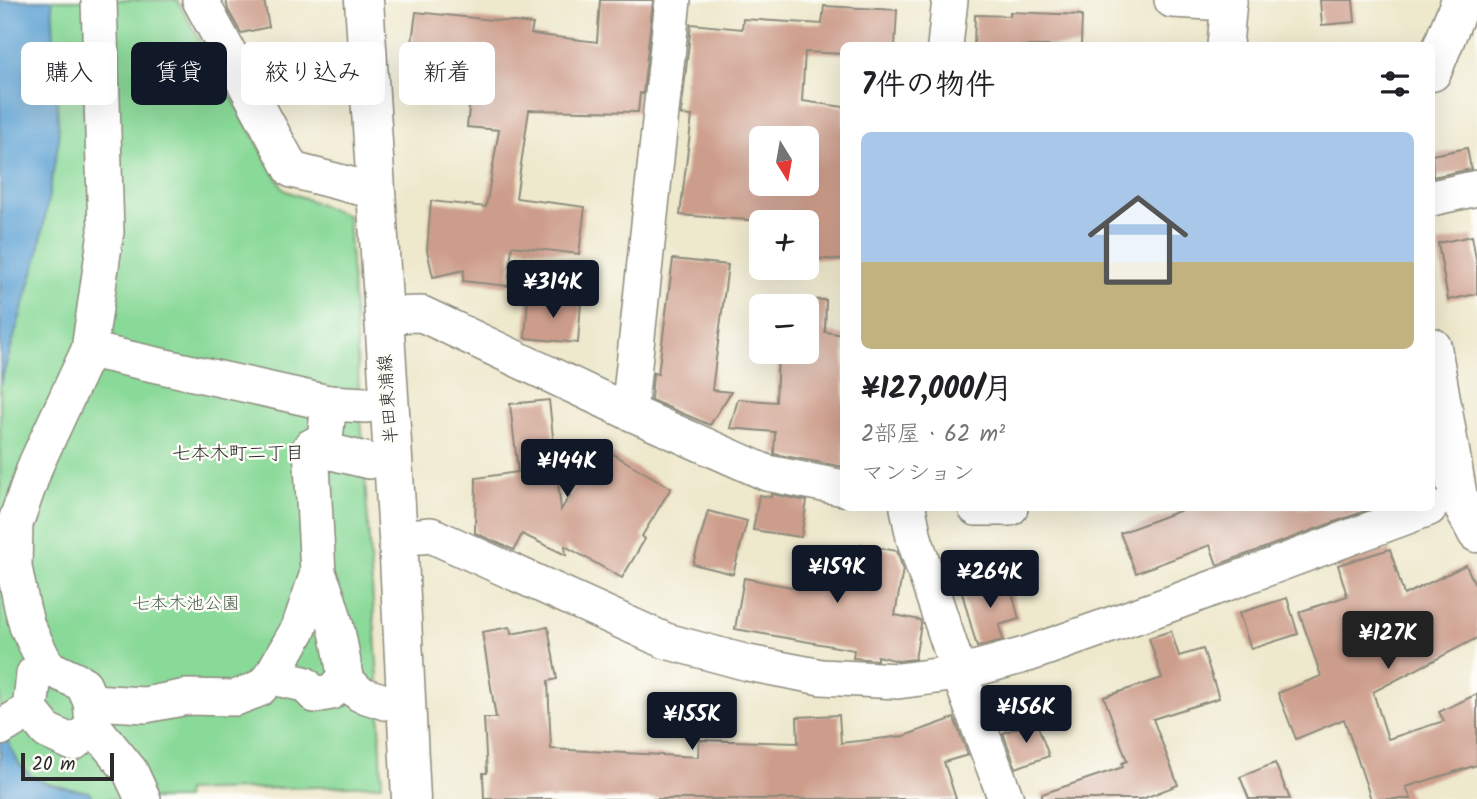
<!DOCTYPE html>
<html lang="ja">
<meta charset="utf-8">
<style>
:root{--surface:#fff;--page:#f6f6f6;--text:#202124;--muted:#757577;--accent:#111827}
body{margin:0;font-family:Kalam,"Klee One",sans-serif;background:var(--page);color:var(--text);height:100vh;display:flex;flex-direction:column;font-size:26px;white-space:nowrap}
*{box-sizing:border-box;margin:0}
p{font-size:23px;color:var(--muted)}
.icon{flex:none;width:38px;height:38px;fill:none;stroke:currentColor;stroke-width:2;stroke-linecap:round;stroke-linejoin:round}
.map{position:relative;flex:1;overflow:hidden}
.details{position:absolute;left:840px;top:42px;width:595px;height:469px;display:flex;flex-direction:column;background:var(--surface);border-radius:10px;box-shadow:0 7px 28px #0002}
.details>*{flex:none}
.guide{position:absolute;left:21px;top:42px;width:665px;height:63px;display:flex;gap:14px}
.needle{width:46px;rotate:169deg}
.tools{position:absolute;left:749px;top:126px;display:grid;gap:14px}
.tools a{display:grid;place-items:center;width:70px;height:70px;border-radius:10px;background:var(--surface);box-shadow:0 7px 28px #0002;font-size:35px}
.scale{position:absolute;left:21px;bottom:18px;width:93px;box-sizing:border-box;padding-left:7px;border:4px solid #2b2b2b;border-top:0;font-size:19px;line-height:24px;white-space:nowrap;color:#2b2b2b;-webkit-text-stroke:5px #fdfcf7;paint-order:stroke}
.price{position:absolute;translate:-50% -60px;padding:0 16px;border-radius:7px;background:var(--accent);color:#fff;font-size:23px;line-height:46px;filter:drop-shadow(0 2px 4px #0008)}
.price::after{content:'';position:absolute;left:50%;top:42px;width:21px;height:16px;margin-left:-10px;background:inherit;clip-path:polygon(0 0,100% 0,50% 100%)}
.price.active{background:#222;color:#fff}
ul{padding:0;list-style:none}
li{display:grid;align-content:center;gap:14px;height:371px;padding:0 21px}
li span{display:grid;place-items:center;height:217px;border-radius:10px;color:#555}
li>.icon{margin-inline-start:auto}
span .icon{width:126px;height:126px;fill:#fffc;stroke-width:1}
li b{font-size:30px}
h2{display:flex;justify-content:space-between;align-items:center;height:84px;padding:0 21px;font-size:30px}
.pill{padding:0 24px;border-radius:10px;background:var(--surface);box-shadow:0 7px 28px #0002;font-size:24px;line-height:63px}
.pill.active{background:var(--accent);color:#fff}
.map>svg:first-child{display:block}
.green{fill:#89d998;stroke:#5a8262;stroke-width:2}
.water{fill:#5fa3d4;stroke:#456780;stroke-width:2}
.building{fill:#cd9d8b;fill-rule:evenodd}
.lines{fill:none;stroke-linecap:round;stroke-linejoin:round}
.street-casing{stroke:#8c8a7c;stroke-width:38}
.secondary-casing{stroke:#8c8a7c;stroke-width:41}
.street{stroke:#fff;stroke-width:35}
.secondary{stroke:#fff;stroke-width:38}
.labels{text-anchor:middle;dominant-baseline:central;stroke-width:5;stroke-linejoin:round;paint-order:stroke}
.street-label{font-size:18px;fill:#2b2b2b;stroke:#fdfcf7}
.park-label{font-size:18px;fill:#475f4c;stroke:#fdfcf7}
.neighbourhood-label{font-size:19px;fill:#2b2b2b;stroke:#fdfcf7}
</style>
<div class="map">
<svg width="1477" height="799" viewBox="0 0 1477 799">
<rect width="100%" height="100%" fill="#fdfcf7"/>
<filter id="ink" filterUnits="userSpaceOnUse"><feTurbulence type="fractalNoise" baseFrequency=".0143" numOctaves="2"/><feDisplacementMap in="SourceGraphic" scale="14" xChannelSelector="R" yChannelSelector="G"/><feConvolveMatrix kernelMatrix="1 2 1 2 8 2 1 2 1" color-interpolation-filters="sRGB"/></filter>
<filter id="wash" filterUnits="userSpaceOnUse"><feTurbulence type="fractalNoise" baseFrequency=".00686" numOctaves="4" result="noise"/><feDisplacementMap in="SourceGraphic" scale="28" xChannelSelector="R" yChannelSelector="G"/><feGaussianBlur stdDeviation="1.57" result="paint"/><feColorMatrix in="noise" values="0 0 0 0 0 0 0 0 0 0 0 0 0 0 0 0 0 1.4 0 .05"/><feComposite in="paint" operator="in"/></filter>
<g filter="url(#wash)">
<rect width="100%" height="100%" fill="#eee8cc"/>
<!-- green -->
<polygon class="green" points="0,0 177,0 284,190 348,216 379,694 382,785 186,791 185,799 0,799"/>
<!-- water -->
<g class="water">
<polygon points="0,0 52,0 59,139 38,256 0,385"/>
<path d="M 0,719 C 21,779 27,782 89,792 L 93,799 L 0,799 Z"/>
</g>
<g id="blocks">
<!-- building -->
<g class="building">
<polygon points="226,0 264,0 269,27 241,33 228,10"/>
<polygon points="600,0 653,0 643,94 640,93 638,112 529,110 516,198 585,207 579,254 512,246 508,286 463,281 464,270 433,277 427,250 431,201 486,207 499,130 467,127 474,64 467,63 468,56 411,49 416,12 533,24 531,34 597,42"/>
<polygon points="1320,0 1353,0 1355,22 1322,25"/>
<path d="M 824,6 L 897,10 L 895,46 L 844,46 L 844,54 L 805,52 L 802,101 L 844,107 L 844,260 L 807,258 L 807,222 L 775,222 L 680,215 L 692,116 L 681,115 L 691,24 L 742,29 L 743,19 L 822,24 ZM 761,138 L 807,138 L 807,184 L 761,184 Z"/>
<polygon points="1010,12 1082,15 1081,46 974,46 975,15 1010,16"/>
<polygon points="316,63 322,96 285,102 280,69"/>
<polygon points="1467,148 1471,169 1433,177 1432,155"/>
<polygon points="1472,236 1477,265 1477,294 1448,300 1438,243"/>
<polygon points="673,259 728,265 712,390 731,392 710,425 651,400 653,373 658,374"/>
<polygon points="528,298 581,302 578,343 525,338"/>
<polygon points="786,299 826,300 825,332 844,335 844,467 774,454 775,432 730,428 738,399 776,402 778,352 807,352 807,306 786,306"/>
<polygon points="549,400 561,510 599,446 671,488 642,536 645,539 622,578 565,546 566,555 522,534 514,550 475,533 476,478 518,472 510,404"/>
<polygon points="771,494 807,501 801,537 753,530 759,495 771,497"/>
<polygon points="1187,508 1373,508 1217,565 1210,545 1136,573 1120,533"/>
<polygon points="708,511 747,521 733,574 693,564"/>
<polygon points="861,544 897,551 903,569 895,615 920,620 921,624 915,659 898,661 877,656 877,660 853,658 854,650 735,629 744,578 807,590 813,546 860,553"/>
<polygon points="1390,549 1404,595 1466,565 1477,589 1477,638 1373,692 1388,739 1444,721 1439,712 1477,694 1477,765 1406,787 1411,799 1371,799 1344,719 1296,739 1278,693 1321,676 1299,612 1347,596 1338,565"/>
<polygon points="1008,577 1019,619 999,625 1003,640 977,647 961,589"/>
<polygon points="1287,598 1298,634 1251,649 1239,613"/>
<polygon points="510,627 511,634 548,627 557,679 548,681 551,749 698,757 699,740 798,743 797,717 839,715 841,743 904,736 954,718 968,755 944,762 956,799 484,799 483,773 487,773 484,718 496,718 482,632"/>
<polygon points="1171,631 1179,656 1203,649 1219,698 1153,719 1178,785 1142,799 1042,799 1042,794 1123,767 1122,763 1127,761 1104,697 1162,678 1149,638"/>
<polygon points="1036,721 1049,756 1016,768 1003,733"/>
<polygon points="1275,763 1290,799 1249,799 1240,777"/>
</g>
</g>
</g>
<g filter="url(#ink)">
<use href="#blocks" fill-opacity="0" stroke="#8c8a7c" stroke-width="2"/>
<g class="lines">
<!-- street casing -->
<g class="street-casing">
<g id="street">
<polyline points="99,0 106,232 89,350 36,464 15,524 14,567 22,607 27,626 47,667 34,674 30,710 47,731 73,743 94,727 130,771 143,799"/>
<polyline points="200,0 292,170 374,191"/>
<polyline points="1172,0 1229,3"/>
<polyline points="945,46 950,0"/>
<polyline points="1225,46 1229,0"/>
<polyline points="1432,198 1477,188"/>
<polyline points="384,315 422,314 629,412 767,473 844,488"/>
<polyline points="89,350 329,403 325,439 311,447 318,573 299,628 271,677 259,689 235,698 187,697 145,705 91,702"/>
<polyline points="329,403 366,405"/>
<polyline points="629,412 673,0"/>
<polyline points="311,447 369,461"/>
<polyline points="908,508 914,538 959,673 1006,799"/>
<polyline points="976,508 1010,508"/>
<polyline points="398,538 431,535 666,641 748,663 821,677 898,681 959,673 1028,654 1173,603 1429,508"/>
<polyline points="47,667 83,684 91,702 93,724"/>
<path d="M 271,677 L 304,684 L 315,695 L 331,692 L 345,679 C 341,642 333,608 318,573"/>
<polyline points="345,679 360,694 385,702"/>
<polyline points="0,728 30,710"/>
</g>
</g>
<!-- secondary casing -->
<g class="secondary-casing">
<g id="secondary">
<polyline points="364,0 398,538 411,799"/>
<polyline points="1432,72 1461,0"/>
<polyline points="1432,347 1458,497 1477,533"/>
</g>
</g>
<!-- street -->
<use href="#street" class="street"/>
<!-- secondary -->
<use href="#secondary" class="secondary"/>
</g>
</g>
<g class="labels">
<!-- street labels -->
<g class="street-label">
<text transform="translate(389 399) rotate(-94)">半田東浦線</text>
</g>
<!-- park labels -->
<g class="park-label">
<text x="186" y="604">七本木池公園</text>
</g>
<!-- neighbourhood labels -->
<g class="neighbourhood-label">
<text x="238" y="454">七本木町二丁目</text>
</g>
</g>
</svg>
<div class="tools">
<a><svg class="needle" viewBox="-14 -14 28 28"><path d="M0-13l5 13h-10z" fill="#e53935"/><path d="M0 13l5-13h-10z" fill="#757577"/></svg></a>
<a>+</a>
<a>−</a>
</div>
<div class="scale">20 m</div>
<b class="price" style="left:553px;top:320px">¥314K</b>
<b class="price" style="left:567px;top:499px">¥144K</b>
<b class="price" style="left:837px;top:605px">¥159K</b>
<b class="price" style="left:990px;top:610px">¥264K</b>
<b class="price active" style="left:1388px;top:671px">¥127K</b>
<b class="price" style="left:1026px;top:745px">¥156K</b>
<b class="price" style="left:692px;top:752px">¥155K</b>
<div class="guide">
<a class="pill">購入</a>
<a class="pill active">賃貸</a>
<a class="pill">絞り込み</a>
<a class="pill">新着</a>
</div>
<section class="details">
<h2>7件の物件<svg class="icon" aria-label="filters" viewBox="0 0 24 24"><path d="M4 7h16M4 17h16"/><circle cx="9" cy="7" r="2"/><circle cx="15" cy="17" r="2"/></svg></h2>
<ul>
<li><span style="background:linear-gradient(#a9c7e8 60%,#c2b280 0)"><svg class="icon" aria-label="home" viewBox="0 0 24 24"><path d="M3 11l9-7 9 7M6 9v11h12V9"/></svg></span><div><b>¥127,000/月</b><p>2部屋 · 62 m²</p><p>マンション</p></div></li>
</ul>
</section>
</div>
